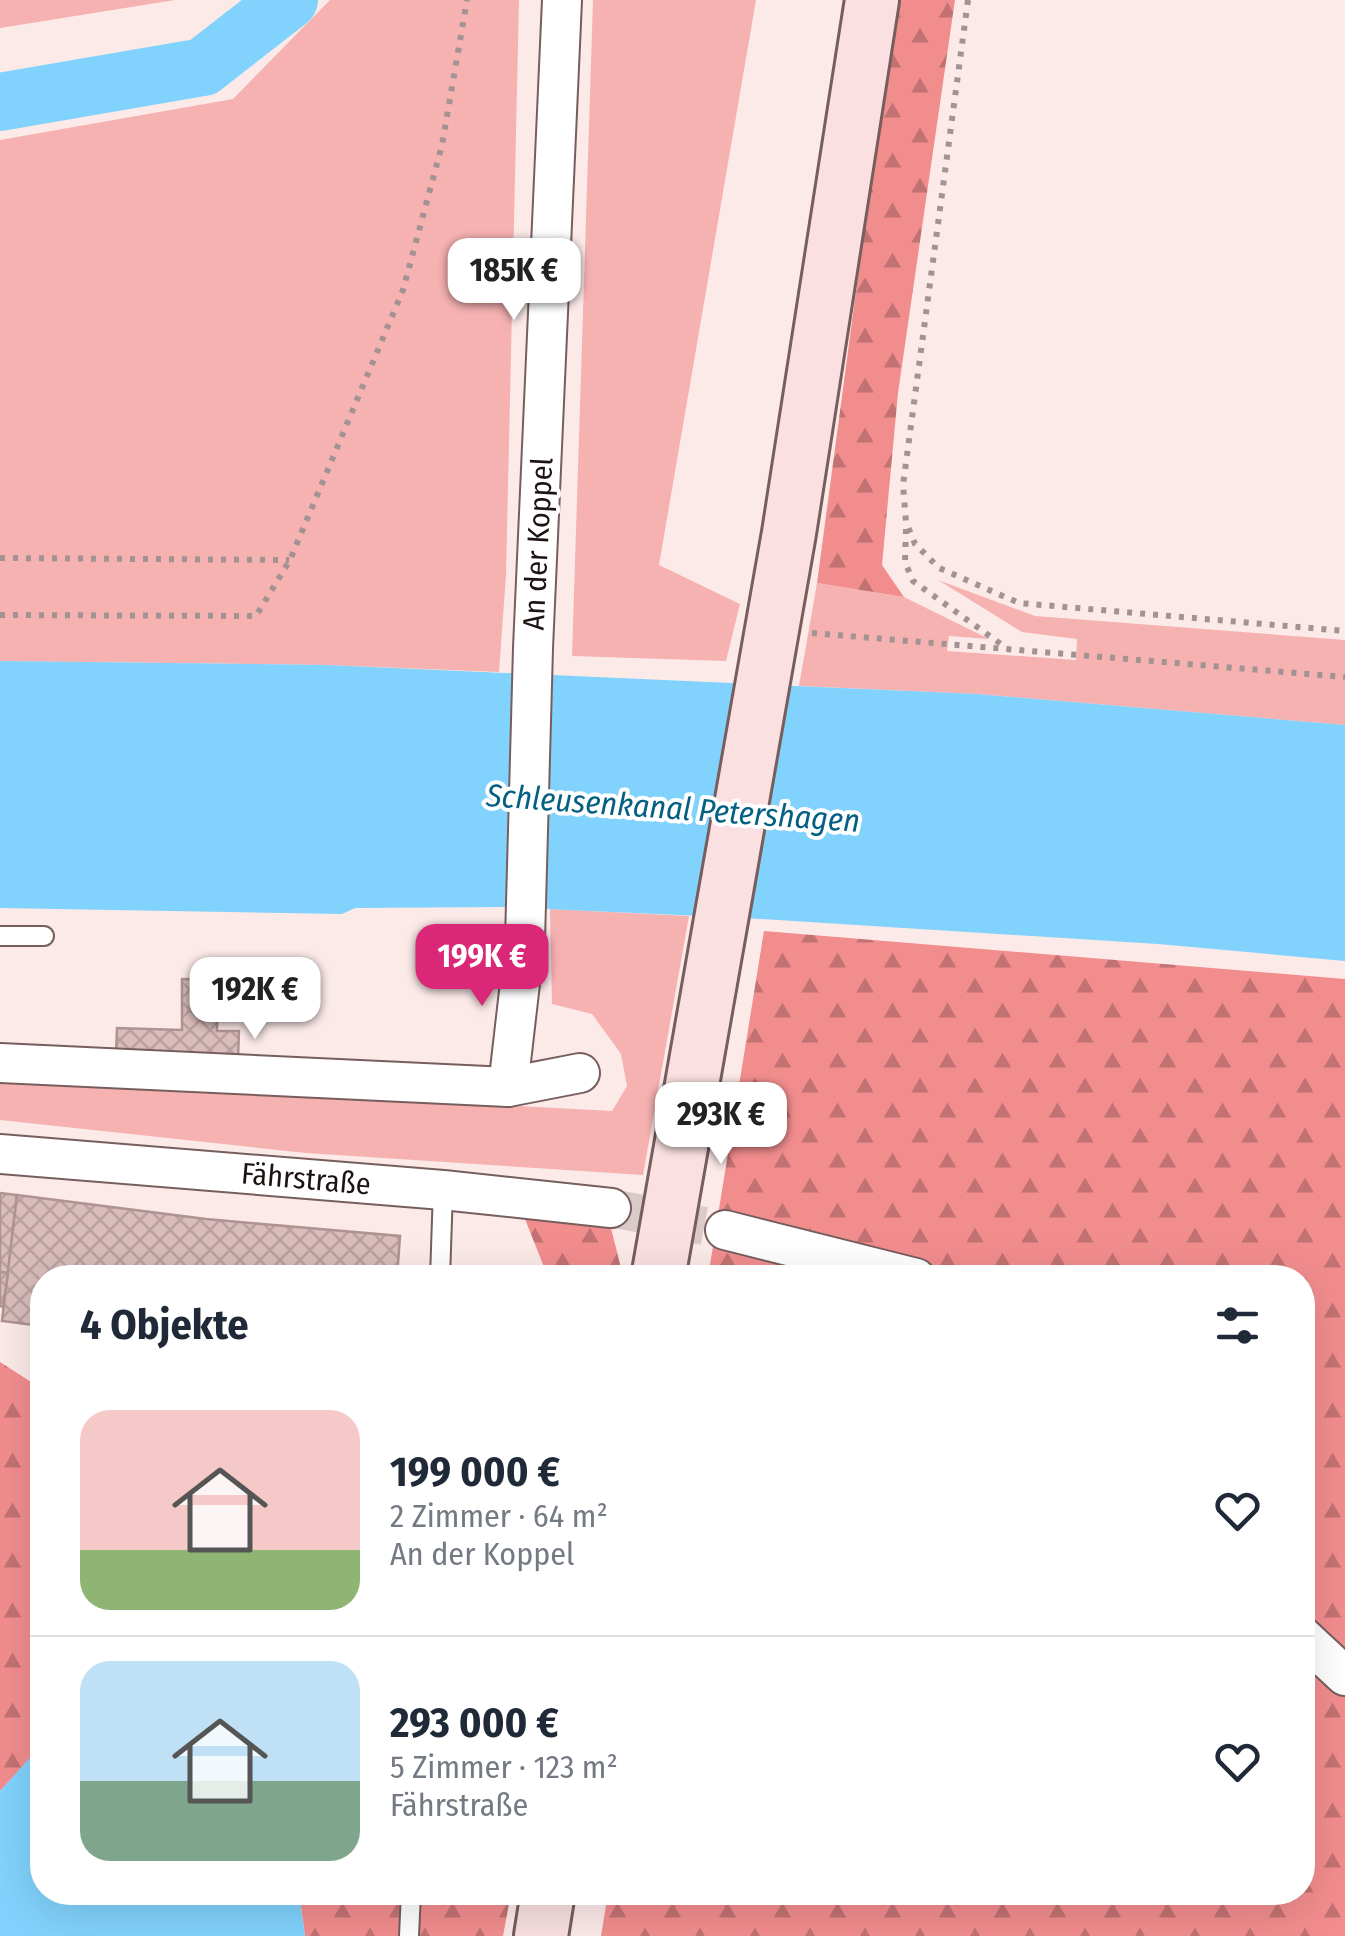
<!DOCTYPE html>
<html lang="de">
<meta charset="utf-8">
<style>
:root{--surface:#fff;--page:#f6f6f7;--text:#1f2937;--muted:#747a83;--line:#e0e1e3;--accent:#db2777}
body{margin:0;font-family:"Fira Sans Condensed",sans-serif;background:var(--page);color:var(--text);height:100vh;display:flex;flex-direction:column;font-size:38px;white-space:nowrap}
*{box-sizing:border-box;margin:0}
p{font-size:32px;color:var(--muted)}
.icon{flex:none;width:55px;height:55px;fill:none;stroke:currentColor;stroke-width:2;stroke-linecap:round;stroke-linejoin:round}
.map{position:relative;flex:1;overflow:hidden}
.side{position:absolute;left:30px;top:1265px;width:1285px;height:640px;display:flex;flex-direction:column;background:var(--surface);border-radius:40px;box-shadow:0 10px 40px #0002}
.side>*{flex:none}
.price{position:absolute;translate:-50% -85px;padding:0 22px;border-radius:20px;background:#fff;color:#222;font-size:32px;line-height:65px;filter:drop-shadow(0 2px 5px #0008)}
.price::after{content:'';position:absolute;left:50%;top:60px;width:30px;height:22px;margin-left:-15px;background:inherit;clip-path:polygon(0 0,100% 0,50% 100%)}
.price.active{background:var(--accent);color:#fff}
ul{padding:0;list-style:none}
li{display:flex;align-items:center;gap:30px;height:250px;padding:0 50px}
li+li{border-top:2px solid var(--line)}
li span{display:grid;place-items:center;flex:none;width:280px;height:200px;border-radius:30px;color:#555}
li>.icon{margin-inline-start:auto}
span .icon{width:120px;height:120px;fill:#fffc;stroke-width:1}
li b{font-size:42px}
h2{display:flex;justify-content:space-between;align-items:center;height:120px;padding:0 50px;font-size:42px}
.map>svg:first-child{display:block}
.green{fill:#f6b1b1}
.forest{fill:url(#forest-firs)}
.water{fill:#81d2fc}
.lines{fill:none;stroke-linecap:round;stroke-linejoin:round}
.river{stroke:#81d2fc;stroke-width:58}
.building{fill:url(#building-cross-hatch);stroke:#af9393;stroke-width:2.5}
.street-tunnel{stroke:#dacac9;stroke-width:38;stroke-dasharray:38 19;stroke-linecap:butt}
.lane-casing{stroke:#775e5d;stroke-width:22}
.street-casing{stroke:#775e5d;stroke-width:42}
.secondary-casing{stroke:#775e5d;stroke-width:58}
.path{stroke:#a29392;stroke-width:6;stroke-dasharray:5 8;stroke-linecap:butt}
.lane{stroke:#fff;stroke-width:18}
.street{stroke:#fff;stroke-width:38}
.secondary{stroke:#fae0e0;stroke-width:52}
.labels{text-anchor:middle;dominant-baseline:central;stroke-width:8;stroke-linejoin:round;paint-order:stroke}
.street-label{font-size:30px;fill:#1c1312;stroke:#fff}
.water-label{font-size:32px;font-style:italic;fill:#046082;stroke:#fff}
</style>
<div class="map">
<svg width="1345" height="1936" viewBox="0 0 1345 1936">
<defs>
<pattern id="forest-firs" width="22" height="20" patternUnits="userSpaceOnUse" patternTransform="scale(2.5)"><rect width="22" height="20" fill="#f28d8e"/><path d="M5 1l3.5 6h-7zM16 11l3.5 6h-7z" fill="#c37273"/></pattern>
<pattern id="building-cross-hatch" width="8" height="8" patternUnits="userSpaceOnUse" patternTransform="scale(2.5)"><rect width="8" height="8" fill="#d9bcbb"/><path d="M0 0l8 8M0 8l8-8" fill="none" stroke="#baa1a0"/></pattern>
</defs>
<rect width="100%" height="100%" fill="#fceae9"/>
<!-- green -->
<g class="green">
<polygon points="0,0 175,0 0,28"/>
<polygon points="330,0 519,0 506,575 499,672 328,665 0,661 0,140 233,99"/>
<polygon points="593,0 756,0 659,565 740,604 726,661 572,656"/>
<polygon points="938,580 1035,616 1345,640 1345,725 977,694 799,686 817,583 904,597 989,639 949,636 947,651 1076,660 1077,639 1022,632"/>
<polygon points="550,909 689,916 643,1175 306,1153 0,1120 0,1078 612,1111 627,1086 621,1054 592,1014 552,1004"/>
</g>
<!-- forest -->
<g class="forest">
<polygon points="895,0 955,0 898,393 882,565 904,597 817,583"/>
<polygon points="764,931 1345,979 1345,1936 601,1936 608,1893 1302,1892 1302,1278 708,1277"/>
<polygon points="523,1214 610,1224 621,1268 619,1277 542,1277 544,1267"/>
<polygon points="0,1362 42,1389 42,1749 38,1750 0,1791"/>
<polygon points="299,1893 511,1893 503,1936 305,1936"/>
</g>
<!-- water -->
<g class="water">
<polygon points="0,661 328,665 977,694 1345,725 1345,961 1158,944 745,918 502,907 355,908 342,914 0,908"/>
<polygon points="38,1749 42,1749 42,1892 299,1893 305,1936 0,1936 0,1791"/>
</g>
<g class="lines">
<!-- river -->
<polyline class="river" points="0,102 203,67 289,0"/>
</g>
<!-- building -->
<g class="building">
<polygon points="182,979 218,980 217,1031 239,1031 238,1059 116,1056 117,1028 182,1030"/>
<polygon points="0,1193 17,1195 8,1273 0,1272"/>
<polygon points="17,1195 206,1219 400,1236 397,1278 42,1278 42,1326 2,1321"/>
<polygon points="0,1272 8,1273 3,1307 0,1306"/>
</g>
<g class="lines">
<!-- street-tunnel -->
<polyline class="street-tunnel" points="611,1208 725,1230"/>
<!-- lane casing -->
<g class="lane-casing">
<g id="lane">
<polyline points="0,936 44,936"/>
<polyline points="440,1278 443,1190"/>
<polyline points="409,1936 411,1892"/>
</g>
</g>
<!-- street casing -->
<g class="street-casing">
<g id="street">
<polyline points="0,1063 508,1087 580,1073"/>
<polyline points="508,1087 525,940 533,648 562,0"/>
<polyline points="0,1154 443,1190 611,1208"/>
<polyline points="725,1230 916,1278"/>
<polyline points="1302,1636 1345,1676"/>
</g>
</g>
<!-- secondary casing -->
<g class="secondary-casing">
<g id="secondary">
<polyline points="658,1278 789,533 872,0"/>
<polyline points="541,1936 548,1892"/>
</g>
</g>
<!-- path -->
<g class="path">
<polyline points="968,0 903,485 906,522 915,544 939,568 1019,603 1345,631"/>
<polyline points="906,529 905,562 913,581 1005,647"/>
<polyline points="0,558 289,560"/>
<polyline points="0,615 256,616 290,560 403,290 442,145 467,0"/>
<polyline points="812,633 1345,677"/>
</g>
<!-- lane -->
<use href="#lane" class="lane"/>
<!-- street -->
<use href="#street" class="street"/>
<!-- secondary -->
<use href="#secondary" class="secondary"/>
</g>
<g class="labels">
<!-- street labels -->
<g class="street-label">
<text transform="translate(538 544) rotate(-87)">An der Koppel</text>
<text transform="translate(306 1179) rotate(5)">Fährstraße</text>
</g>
<!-- water labels -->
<g class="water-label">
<text transform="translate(673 808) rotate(4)">Schleusenkanal Petershagen</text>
</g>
</g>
</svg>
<b class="price" style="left:514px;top:323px">185K €</b>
<b class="price active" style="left:482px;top:1009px">199K €</b>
<b class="price" style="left:255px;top:1042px">192K €</b>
<b class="price" style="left:721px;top:1167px">293K €</b>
<section class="side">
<h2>4 Objekte<svg class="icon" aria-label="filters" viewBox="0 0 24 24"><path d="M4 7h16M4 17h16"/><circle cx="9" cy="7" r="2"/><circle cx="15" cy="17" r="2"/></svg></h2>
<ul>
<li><span style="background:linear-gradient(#f6c9c9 70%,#8fb573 0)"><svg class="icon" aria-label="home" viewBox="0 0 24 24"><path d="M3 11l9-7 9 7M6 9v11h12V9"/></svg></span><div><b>199 000 €</b><p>2 Zimmer · 64 m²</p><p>An der Koppel</p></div><svg class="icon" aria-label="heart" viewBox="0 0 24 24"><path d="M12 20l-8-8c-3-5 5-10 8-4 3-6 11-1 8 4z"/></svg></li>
<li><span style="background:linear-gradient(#bfe0f5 60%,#7fa58c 0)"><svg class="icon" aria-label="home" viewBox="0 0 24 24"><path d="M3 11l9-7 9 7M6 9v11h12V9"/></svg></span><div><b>293 000 €</b><p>5 Zimmer · 123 m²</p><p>Fährstraße</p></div><svg class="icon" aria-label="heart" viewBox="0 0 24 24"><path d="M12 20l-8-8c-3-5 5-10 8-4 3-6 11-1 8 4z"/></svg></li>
</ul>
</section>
</div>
